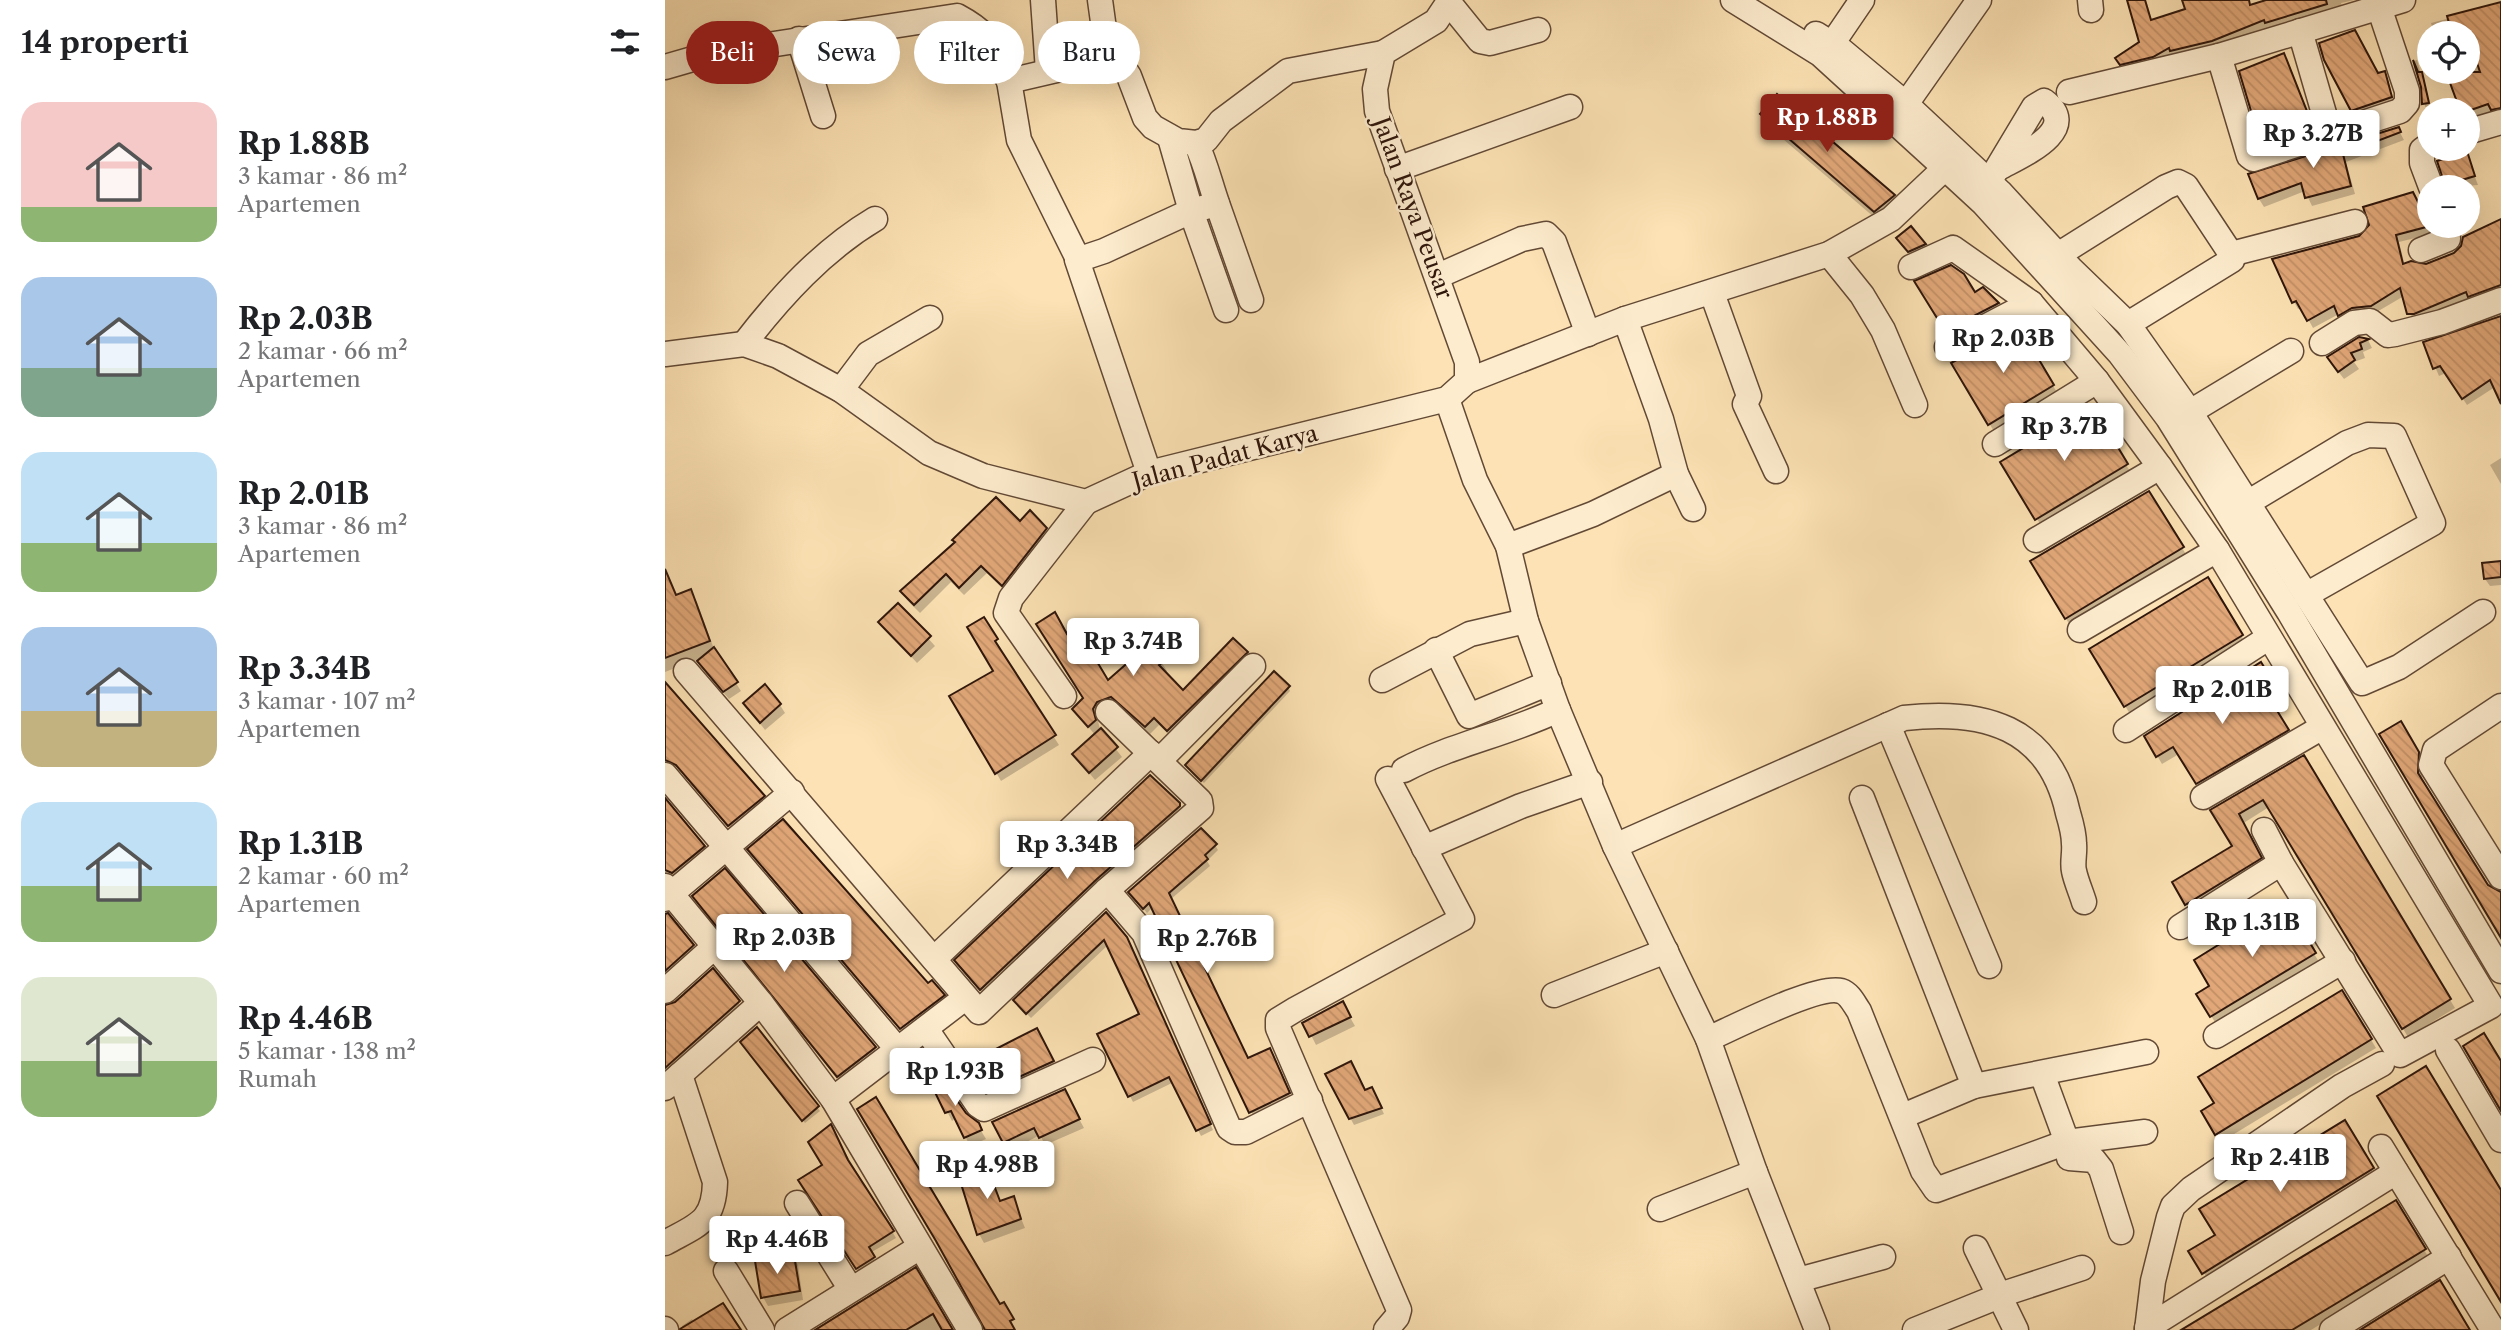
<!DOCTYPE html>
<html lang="id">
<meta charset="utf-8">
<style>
:root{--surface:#fff;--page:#f2f2f2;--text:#202124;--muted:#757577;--accent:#8f2418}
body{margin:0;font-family:"Libre Caslon Text",serif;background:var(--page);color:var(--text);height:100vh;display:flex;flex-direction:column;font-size:26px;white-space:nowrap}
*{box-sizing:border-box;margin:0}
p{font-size:23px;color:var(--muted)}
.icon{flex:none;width:38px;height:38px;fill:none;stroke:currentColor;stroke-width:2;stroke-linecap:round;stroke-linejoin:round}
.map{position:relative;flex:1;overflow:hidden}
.panel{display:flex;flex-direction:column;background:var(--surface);width:665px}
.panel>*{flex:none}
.guide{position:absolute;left:21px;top:21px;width:665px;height:63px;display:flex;gap:14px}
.controls{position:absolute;left:1752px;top:21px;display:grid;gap:14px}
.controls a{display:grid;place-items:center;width:63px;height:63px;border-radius:50%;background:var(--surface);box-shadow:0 7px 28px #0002;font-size:35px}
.price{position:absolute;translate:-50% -60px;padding:0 16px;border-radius:7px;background:#fff;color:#222;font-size:23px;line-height:46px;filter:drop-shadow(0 2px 4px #0008)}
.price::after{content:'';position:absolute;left:50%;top:42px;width:21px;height:16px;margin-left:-10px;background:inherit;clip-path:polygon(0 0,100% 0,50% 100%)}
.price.on{background:var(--accent);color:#fff}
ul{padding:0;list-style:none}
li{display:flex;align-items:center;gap:21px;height:175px;padding:0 21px}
li span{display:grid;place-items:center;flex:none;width:196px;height:140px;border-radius:21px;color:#555}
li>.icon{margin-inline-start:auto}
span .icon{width:84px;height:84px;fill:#fffc;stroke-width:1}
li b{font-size:30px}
h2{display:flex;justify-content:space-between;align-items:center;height:84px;padding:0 21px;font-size:30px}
.chip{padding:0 24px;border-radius:32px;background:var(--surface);box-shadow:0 7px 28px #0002;font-size:24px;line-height:63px}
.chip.on{background:var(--accent);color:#fff}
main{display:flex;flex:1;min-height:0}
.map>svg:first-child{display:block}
.shadow{fill:#0003}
.building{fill:url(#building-back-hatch);stroke:#2f160b;stroke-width:2}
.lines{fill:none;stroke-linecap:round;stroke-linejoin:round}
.minor-casing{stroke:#624935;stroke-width:27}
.minor{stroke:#fdecce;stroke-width:24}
.labels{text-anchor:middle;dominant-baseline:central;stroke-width:5;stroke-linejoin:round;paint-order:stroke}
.street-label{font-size:23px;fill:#2f160b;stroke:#fdecce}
</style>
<main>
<section class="panel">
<h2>14 properti<svg class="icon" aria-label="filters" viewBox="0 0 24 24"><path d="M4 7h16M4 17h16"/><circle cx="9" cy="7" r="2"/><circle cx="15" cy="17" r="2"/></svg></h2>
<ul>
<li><span style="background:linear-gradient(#f6c9c9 75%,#8fb573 0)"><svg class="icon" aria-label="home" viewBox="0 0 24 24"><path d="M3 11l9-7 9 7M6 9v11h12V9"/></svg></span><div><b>Rp 1.88B</b><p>3 kamar · 86 m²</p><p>Apartemen</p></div></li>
<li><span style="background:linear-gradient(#a9c7e8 65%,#7fa58c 0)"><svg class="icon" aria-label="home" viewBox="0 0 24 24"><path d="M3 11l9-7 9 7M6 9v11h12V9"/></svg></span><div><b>Rp 2.03B</b><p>2 kamar · 66 m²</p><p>Apartemen</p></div></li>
<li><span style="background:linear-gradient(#bfe0f5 65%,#8fb573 0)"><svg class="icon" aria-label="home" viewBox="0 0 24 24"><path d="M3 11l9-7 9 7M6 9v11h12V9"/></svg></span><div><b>Rp 2.01B</b><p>3 kamar · 86 m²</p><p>Apartemen</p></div></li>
<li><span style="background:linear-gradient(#a9c7e8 60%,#c2b280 0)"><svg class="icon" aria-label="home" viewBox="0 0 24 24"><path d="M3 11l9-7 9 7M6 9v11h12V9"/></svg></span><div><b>Rp 3.34B</b><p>3 kamar · 107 m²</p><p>Apartemen</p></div></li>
<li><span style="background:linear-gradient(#bfe0f5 60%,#8fb573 0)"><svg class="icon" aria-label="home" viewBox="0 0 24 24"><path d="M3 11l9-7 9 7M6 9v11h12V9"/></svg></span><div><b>Rp 1.31B</b><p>2 kamar · 60 m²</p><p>Apartemen</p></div></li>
<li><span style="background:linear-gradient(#dfe7d0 60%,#8fb573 0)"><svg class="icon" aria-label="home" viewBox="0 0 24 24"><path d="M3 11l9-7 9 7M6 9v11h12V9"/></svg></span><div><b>Rp 4.46B</b><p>5 kamar · 138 m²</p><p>Rumah</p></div></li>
</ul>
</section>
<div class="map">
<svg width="1836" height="1330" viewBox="0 0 1836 1330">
<defs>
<pattern id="building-back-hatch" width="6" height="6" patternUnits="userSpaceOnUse" patternTransform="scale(1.75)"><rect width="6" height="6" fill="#e1a778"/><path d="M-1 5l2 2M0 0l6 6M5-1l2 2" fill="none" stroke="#c18f66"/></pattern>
</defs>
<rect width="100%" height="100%" fill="#fce2b4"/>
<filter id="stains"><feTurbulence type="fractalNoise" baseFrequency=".00286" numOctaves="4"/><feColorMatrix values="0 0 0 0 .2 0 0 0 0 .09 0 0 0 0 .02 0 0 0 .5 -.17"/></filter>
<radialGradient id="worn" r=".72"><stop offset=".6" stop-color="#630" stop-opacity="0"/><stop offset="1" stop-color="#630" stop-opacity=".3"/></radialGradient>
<!-- shadow -->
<g class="shadow">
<polygon points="1464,0 1481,0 1487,21 1522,10 1519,0 1584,0 1586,7 1604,0 1689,0 1676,3 1678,9 1461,73 1453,58 1476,43"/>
<polygon points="1836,5 1836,117 1802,121 1802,110 1797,110 1783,72 1802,72 1802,33 1769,33 1766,23"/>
<polygon points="1618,55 1653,138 1604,154 1597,140"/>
<polygon points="1661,60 1713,75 1719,73 1733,111 1695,124"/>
<polygon points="1752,60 1765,106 1760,107 1758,86 1749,61"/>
<polygon points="1097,115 1228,196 1236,209 1217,224 1105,128"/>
<polygon points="1733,129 1739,140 1681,162 1690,194 1647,206 1640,191 1599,207 1594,199 1585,175"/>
<polygon points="1801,154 1813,185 1784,187 1782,184"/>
<polygon points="1748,194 1770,233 1734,242 1740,266 1761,266 1790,254 1836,221 1836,293 1748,320 1739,296 1710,313 1678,322 1674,314 1648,328 1637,308 1633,309 1629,302 1610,260 1695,238"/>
<polygon points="1246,228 1264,253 1249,260 1233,238"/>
<polygon points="1252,282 1309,295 1318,289 1338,312 1286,339"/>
<polygon points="1836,318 1836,400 1830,387 1802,405 1781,373 1774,376 1760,343"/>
<polygon points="1353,329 1393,394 1330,433 1289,364"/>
<polygon points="1694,339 1703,340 1707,348 1698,352 1700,358 1689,362 1694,369 1679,379 1669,366"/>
<polygon points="1427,408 1466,473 1377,527 1338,463"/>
<polygon points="1836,458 1836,484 1825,465"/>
<polygon points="1484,493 1522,556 1406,627 1367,562"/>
<polygon points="355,523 381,529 386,537 342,593 322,573 299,595 286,582 255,613 242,600 237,592"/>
<polygon points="1836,563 1836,585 1825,586 1820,579"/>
<polygon points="0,572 12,596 25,591 32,602 49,649 76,691 64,699 39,670 34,662 39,657 0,672"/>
<polygon points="1542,579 1581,644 1465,714 1426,650"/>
<polygon points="233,605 270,646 252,663 215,622"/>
<polygon points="319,619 336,649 333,650 394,745 336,781 287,697 330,672"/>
<polygon points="402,636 442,682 483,647 497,663 502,671 499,673 518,692 581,653 586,661 508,738 494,725 485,734 459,709 444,705 432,717 435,729 457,757 430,780 409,754 430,735 409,709 420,698"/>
<polygon points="1595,664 1613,694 1604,700 1626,738 1537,792 1514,754 1497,764 1481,737"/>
<polygon points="0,685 100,800 66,829 15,768 0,764"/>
<polygon points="623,687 625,691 539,783 524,769 522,766"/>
<polygon points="80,704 115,705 120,713 100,730"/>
<polygon points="1735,723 1758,762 1757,782 1822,886 1836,893 1836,936 1716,735"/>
<polygon points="1638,758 1790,1008 1743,1037 1604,807 1577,824 1600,867 1527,913 1509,883 1569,846 1547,811"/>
<polygon points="0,801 41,850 10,877 0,875"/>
<polygon points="514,804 516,807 318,993 293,964"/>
<polygon points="550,845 553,850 542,861 545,866 506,899 583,1060 608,1055 626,1099 589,1117 488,907 482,913 468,897"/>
<polygon points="87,853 278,996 280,999 238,1032"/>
<polygon points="59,871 212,1052 175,1080 31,900"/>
<polygon points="1620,906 1654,962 1551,1024 1533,994 1547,986"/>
<polygon points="0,914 30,950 0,976"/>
<polygon points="441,914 465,944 548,1130 536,1136 509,1082 468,1102 434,1035 477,1014 443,945 366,1018 354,1006"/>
<polygon points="48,970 76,1006 0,1073 0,1007 4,1007"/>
<polygon points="1677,992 1711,1048 1556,1142 1538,1112 1551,1104"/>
<polygon points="682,1012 690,1026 651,1045 640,1023"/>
<polygon points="91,1029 155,1111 140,1123 79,1046"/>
<polygon points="371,1030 393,1070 347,1091 327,1053"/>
<polygon points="662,1074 710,1095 719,1114 689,1125"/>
<polygon points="267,1082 312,1124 321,1139 305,1146 291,1118 287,1121"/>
<polygon points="399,1091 419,1128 380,1145 375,1135 344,1151 329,1123"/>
<polygon points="1679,1123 1712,1178 1544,1281 1526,1251 1552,1235"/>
<polygon points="165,1127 231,1238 205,1253 212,1264 195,1274 135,1180 159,1165 151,1136"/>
<polygon points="320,1166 335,1203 348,1199 360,1228 319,1243 314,1234"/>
<polygon points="1730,1202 1764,1258 1646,1330 1520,1330"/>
<polygon points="128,1257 133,1265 138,1300 103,1306 98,1297"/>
<polygon points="250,1270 286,1330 153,1330"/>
<polygon points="58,1305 78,1330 17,1330 17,1326 27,1319 29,1323"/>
</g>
<!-- building -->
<g class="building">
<polygon points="1462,0 1480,0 1486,20 1520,9 1517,0 1584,0 1585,5 1601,0 1661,0 1662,4 1600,23 1599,20 1547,41 1505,51 1504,48 1488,57 1455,65 1450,58 1474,42"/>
<polygon points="1836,2 1836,108 1826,110 1823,104 1806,110 1795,110 1781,72 1815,72 1802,33 1798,27 1786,30 1782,16"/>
<polygon points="1690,30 1713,73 1720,71 1727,97 1686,111 1659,60 1654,43"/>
<polygon points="1619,53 1647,124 1595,141 1574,71"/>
<polygon points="1748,60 1753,72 1757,72 1764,103 1757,104 1756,87"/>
<polygon points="1112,94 1230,195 1209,212 1095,114"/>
<polygon points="1734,127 1736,132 1678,154 1686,186 1640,198 1636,183 1593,199 1583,174"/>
<polygon points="1802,151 1810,176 1780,185 1772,161"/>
<polygon points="1748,192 1765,226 1731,235 1738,264 1746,261 1761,264 1789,253 1796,246 1798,237 1836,219 1836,285 1803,297 1801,292 1749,314 1742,314 1735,288 1706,306 1687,308 1673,316 1669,306 1642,321 1631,301 1627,303 1607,259 1694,236 1704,225 1698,207"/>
<polygon points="1246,226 1261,244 1243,252 1231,238"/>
<polygon points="1286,265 1299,274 1310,292 1318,287 1334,303 1280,331 1249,281"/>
<polygon points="1836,316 1836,404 1825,380 1797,399 1775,366 1768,369 1758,342"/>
<polygon points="1354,326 1389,385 1323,425 1286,363"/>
<polygon points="1694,337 1704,339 1695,343 1697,349 1686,353 1690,360 1673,372 1662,357"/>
<polygon points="1428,406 1463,464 1370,520 1335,462"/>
<polygon points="1484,491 1519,547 1400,619 1365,561"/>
<polygon points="331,497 355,521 365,510 382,528 337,586 316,566 294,588 281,574 249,605 235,591 290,542 287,540"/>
<polygon points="1836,561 1836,577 1819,579 1817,563"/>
<polygon points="0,569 11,595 26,589 45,641 0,658"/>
<polygon points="1543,577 1578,635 1459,707 1424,649"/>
<polygon points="233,603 266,636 246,656 213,622"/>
<polygon points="390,612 402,634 412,628 443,680 483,645 498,662 494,665 518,690 568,638 583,652 502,731 489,718 480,727 446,697 432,702 428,709 431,720 423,727 407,709 418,698 371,624"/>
<polygon points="319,617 333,639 330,641 391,735 330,774 284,696 328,671 302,627"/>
<polygon points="49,647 73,682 58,692 32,661"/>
<polygon points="1596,662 1610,685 1600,691 1624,730 1531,784 1508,747 1491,757 1479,736"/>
<polygon points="609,671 625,686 536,781 520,765"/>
<polygon points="0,682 100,796 63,826 11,765 0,760"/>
<polygon points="100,684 116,704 95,723 78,703"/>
<polygon points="1736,721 1754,752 1753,773 1823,885 1836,892 1836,938 1714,734"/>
<polygon points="436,728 453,747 424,773 407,754"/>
<polygon points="1639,755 1786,999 1737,1029 1598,800 1574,814 1597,858 1520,905 1507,882 1567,846 1545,810"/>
<polygon points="485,775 515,803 515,806 432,879 315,990 289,960"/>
<polygon points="0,798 40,846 7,873 0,870"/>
<polygon points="118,819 263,983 267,980 280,995 235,1029 82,849"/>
<polygon points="536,828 552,844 540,855 543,859 504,893 583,1058 605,1048 625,1093 584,1113 484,903 478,909 463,892"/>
<polygon points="60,868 211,1047 172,1077 27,896"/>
<polygon points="1621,903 1651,953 1545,1017 1531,994 1544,986 1529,960"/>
<polygon points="441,912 462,937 546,1124 531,1131 504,1077 463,1097 432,1034 474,1014 439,940 361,1014 348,1000"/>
<polygon points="3,913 29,945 0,971 0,914"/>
<polygon points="48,968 75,1001 0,1068 0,1005 10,1002"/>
<polygon points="1677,990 1707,1039 1550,1135 1536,1111 1549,1103 1533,1077"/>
<polygon points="678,1001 686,1017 644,1037 637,1023"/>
<polygon points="92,1027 154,1106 137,1121 75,1042"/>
<polygon points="372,1028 389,1061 341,1083 325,1052"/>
<polygon points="1819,1033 1836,1061 1836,1111 1798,1046"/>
<polygon points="686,1061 700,1090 707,1087 717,1108 684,1119 660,1074"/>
<polygon points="1761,1066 1836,1190 1836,1302 1712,1096"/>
<polygon points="275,1076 301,1113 314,1123 317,1130 299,1138 286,1111 280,1113 265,1082"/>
<polygon points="400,1089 415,1119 374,1138 369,1128 338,1143 327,1122"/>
<polygon points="211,1097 335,1304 339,1302 349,1319 345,1321 350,1330 320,1330 271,1241 192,1109"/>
<polygon points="1680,1120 1709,1168 1537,1274 1523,1251 1550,1235 1534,1209"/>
<polygon points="166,1124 183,1160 229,1231 204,1247 210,1257 191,1269 133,1180 157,1165 143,1142"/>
<polygon points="321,1164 335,1201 349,1196 356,1219 312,1235 293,1174"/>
<polygon points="1731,1200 1761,1249 1672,1303 1627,1330 1516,1330"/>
<polygon points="129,1255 135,1291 96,1298 90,1261"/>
<polygon points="251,1267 288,1330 277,1330 268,1314 241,1330 150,1330"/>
<polygon points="1775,1280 1805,1330 1695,1330"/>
<polygon points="58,1303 76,1330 15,1330 15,1329"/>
</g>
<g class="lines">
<!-- minor casing -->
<g class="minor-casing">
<g id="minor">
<polyline points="378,0 383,71"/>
<polyline points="435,0 443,58"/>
<polyline points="1068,0 1155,54 1280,168 1318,203 1455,354 1503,418 1624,612 1836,971"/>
<polyline points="1425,0 1426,10"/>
<polyline points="785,4 815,41 825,43 873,30"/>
<polyline points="1635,31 1665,134"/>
<polyline points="1151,34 1175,49 1241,104 1335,192 1406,269 1463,324 1525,412 1697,683 1734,667 1818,612"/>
<polyline points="134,39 158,116"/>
<polyline points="1167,44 1197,0"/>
<polyline points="1554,56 1584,156 1588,159 1735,111 1742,103 1742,91 1714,7"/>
<path d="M 0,67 L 45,54 L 292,16 C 331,37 323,46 344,81 L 443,58 L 457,65 L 464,76 L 480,118 L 488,127 L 513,141 L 531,143 L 541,140 L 556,121 L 623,71 L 718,53"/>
<polyline points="344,81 354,140 413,259"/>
<polyline points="1404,92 1554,56 1738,0"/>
<polyline points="1241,104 1314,0"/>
<polyline points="1802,132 1836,122"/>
<polyline points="505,138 526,211 561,310"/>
<path d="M 531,143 C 541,164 545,184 553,206 C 564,237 575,268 586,300"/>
<polyline points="1764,145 1757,150 1757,163 1766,187"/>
<polyline points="732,169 905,107"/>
<path d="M 1324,182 L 1369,107 L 1379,101 C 1418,130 1355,156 1334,168"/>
<polyline points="1756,250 1783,239 1782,226"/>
<polyline points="1164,254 1197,295 1218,330 1250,405"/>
<polyline points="1566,254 1690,222"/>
<polyline points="1393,255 1501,187 1513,182 1521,186 1566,254 1567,260 1463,324"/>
<polyline points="1246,267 1288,248 1366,303 1432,381 1495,467 1552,550 1826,1006 1735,1055 1616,863 1599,830"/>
<polyline points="773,276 857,239 881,234 889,242 923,334"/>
<polyline points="1047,293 1084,396 1080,404 1111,471"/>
<polyline points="960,319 996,419 1011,474 1028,509"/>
<polyline points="1657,343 1689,323 1705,321 1723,335 1730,334 1777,322 1836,300"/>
<path d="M 79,344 C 116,296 158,250 210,219"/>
<polyline points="1282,347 1366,303"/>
<polyline points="0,354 79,344 113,356 176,390 264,453 318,476 421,502 484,473 782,399 802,381 802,362 712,111 710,89 718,53 771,21 785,0"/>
<polyline points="802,381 960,319 1164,254 1226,219 1280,168"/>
<polyline points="176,390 203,354 265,318"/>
<polyline points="782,399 810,480 843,546 861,621 893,710 950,846 1043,1039 1090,1172 1152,1330"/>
<polyline points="1525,412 1626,351"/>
<polyline points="1330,444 1432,381"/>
<polyline points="484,473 412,260 439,251 526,211 552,204"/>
<polyline points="1569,511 1682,443 1703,435 1729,436 1768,523 1641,595"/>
<polyline points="1371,540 1495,467"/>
<polyline points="843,546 928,514 1011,474"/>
<polyline points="1415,630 1552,550"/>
<polyline points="771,650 804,716 884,683"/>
<polyline points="21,671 314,1012 442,890 536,808 535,801 443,712"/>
<polyline points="717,680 805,634 861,621"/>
<polyline points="399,696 341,613 346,598 421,502"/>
<polyline points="1836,706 1770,750 1766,765 1836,877"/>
<polyline points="1223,725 1324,966"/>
<polyline points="1461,730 1603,638"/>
<polyline points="494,761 588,666"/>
<path d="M 739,770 C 788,744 843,734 893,710"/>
<polyline points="0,775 234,1051"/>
<polyline points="1538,797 1656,728"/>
<polyline points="1197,798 1309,1086"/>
<path d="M 950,846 L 1239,718 C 1318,709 1384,726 1403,813 C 1406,823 1409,834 1409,844 C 1410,853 1407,863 1409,871 C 1411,881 1416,892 1419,902"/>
<polyline points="759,848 856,806 925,782"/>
<polyline points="0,886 96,1003 168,1099 305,1330"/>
<polyline points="442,890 479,933 564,1128 570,1132 581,1132 645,1100"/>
<polyline points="0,899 127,792"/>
<polyline points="1515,927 1616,863"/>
<polyline points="269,959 486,753"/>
<polyline points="0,991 49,947"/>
<polyline points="889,995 1001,951"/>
<polyline points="261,1029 313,1105 319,1109 428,1060"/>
<polyline points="1551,1036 1678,961"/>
<path d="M 1043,1039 C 1068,1028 1153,984 1176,991 C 1185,994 1189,1004 1194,1011 L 1258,1171 L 1271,1190 L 1402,1142 L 1480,1132"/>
<polyline points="1783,1050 1836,1140"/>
<polyline points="1377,1074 1402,1142 1404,1158 1429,1160 1436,1169 1456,1232"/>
<polyline points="0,1088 96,1003"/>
<polyline points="168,1099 300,998"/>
<polyline points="1238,1116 1309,1086 1481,1052"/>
<polyline points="1716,1147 1828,1330"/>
<polyline points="132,1203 185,1288"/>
<polyline points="995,1209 1090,1172"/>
<path d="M 0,1243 C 32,1225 49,1223 50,1182 L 15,1075"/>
<polyline points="1311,1248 1351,1330"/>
<polyline points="61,1271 97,1330"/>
<polyline points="1133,1280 1218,1257"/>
<polyline points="1482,1328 1731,1172"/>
<polyline points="0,1329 1,1330"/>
<polyline points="122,1330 255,1247"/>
<polyline points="721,1330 732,1317 734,1310 613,1028 613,1020 631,1009 797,919 723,779"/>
<polyline points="1250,1330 1344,1292 1417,1268"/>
<polyline points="1482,1330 1488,1281 1504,1217 1508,1206 1526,1189 1677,1086 1717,1064"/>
<polyline points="1667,1330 1784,1257"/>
</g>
</g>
<!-- minor -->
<use href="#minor" class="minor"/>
</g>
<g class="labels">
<!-- street labels -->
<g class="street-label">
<text transform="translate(748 208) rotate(70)">Jalan Raya Peusar</text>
<text transform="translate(560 457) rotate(-15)">Jalan Padat Karya</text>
</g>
</g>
<rect width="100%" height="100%" filter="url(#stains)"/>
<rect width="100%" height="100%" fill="url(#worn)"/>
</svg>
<div class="controls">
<a><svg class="icon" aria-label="locate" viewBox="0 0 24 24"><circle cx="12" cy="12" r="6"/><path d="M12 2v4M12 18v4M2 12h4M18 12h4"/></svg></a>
<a>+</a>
<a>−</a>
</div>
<b class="price on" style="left:1162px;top:154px">Rp 1.88B</b>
<b class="price" style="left:1648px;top:170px">Rp 3.27B</b>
<b class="price" style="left:1338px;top:375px">Rp 2.03B</b>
<b class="price" style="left:1399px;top:463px">Rp 3.7B</b>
<b class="price" style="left:468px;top:678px">Rp 3.74B</b>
<b class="price" style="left:1557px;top:726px">Rp 2.01B</b>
<b class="price" style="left:402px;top:881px">Rp 3.34B</b>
<b class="price" style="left:1587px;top:959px">Rp 1.31B</b>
<b class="price" style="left:119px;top:974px">Rp 2.03B</b>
<b class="price" style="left:542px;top:975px">Rp 2.76B</b>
<b class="price" style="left:290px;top:1108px">Rp 1.93B</b>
<b class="price" style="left:1615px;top:1194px">Rp 2.41B</b>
<b class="price" style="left:322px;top:1201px">Rp 4.98B</b>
<b class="price" style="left:112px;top:1276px">Rp 4.46B</b>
<div class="guide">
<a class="chip on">Beli</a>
<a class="chip">Sewa</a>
<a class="chip">Filter</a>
<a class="chip">Baru</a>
</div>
</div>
</main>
